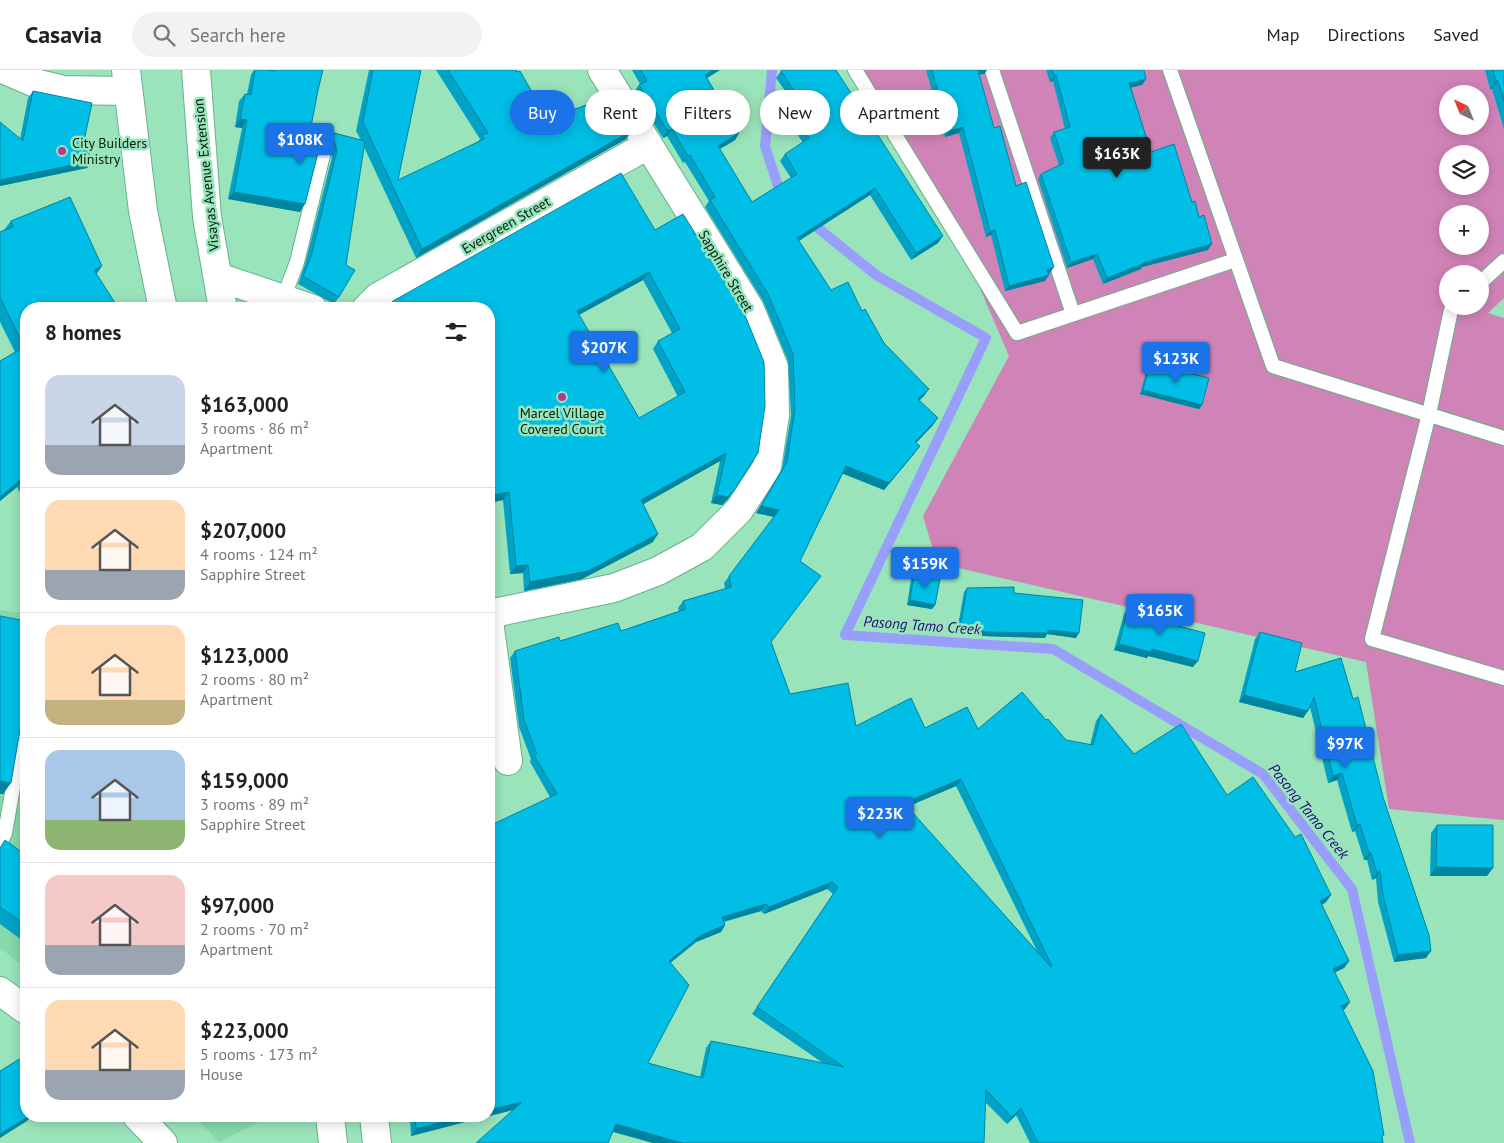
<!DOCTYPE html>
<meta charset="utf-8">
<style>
:root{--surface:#fff;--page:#f2f2f2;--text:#222;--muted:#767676;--line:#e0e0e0;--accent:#1a73e8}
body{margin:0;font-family:"PT Sans",sans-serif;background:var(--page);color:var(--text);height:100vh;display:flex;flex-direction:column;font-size:19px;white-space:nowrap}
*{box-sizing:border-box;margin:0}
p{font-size:16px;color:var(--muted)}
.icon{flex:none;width:28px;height:28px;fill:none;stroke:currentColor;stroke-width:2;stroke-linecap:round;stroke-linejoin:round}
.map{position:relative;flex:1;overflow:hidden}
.drawer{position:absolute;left:20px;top:232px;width:475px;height:820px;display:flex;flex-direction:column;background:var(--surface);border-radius:20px;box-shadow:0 2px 12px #0003}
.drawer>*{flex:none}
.hud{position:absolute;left:510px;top:20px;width:475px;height:45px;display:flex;gap:10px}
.needle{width:32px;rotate:317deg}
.buttons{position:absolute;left:1439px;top:15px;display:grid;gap:10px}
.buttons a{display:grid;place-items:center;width:50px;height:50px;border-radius:50%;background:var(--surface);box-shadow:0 2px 12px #0003;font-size:25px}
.price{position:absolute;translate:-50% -42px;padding:0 11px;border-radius:5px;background:var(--accent);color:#fff;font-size:16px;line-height:32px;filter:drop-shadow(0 1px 2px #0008)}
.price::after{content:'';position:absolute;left:50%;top:30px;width:15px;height:11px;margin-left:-8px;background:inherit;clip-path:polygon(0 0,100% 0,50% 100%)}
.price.current{background:#222;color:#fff}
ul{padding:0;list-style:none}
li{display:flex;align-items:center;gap:15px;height:125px;padding:0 25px}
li+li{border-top:1px solid var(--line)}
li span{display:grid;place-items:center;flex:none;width:140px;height:100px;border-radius:15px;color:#555}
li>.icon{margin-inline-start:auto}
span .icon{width:60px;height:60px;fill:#fffc;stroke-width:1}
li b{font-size:21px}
h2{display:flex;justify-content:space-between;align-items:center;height:60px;padding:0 25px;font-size:21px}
.pill{padding:0 18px;border-radius:22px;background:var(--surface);box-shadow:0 2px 12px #0003;font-size:18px;line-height:45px}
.pill.current{background:var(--accent);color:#fff}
header{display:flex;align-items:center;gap:30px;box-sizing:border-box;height:70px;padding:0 25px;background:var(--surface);border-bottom:1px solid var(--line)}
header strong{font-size:24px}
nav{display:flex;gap:28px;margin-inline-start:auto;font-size:18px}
.search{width:350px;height:45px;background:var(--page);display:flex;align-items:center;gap:12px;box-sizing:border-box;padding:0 18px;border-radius:28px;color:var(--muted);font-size:19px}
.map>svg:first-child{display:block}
.built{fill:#86d9ac}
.green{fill:#d083b7;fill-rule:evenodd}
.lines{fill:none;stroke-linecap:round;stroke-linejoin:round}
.stream{stroke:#989efb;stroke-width:10}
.lane-casing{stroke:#68b08a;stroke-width:16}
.street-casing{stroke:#68b08a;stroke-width:30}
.secondary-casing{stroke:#68b08a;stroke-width:30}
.lane{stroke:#fff;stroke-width:14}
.street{stroke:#fff;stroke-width:28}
.secondary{stroke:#fff;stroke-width:28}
.wall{fill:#00a3c5;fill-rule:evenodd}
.shaded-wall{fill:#0085a0}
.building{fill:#00bee5;stroke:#0085a0;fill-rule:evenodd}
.poi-dot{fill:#b03a91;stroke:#9ae4bb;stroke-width:2}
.labels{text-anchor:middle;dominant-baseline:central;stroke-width:5;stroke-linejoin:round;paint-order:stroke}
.poi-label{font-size:14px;fill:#012011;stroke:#9ae4bb;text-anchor:start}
.street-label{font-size:14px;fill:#012011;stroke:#9ae4bb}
.water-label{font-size:15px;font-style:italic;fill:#230777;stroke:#9ae4bb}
</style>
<header>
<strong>Casavia</strong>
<div class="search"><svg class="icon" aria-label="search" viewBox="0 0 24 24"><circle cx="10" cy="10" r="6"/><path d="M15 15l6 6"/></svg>Search here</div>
<nav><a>Map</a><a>Directions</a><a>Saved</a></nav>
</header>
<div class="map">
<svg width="1504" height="1073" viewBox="0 0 1504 1073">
<rect width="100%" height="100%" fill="#9ae4bb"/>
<!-- built -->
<g class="built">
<polygon points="0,540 26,544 26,898 0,878"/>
<polygon points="194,1046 272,1046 219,1072"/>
</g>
<!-- green -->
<path class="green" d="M 850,0 L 1504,0 L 1504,228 L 1488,243 L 1504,248 L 1504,750 L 1389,739 L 1366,592 L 937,493 L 923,446 L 1009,286 L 966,186 ZM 1448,24 L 1480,24 L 1480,56 L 1448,56 ZM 1448,84 L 1480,84 L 1480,116 L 1448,116 ZM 1448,144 L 1480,144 L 1480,176 L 1448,176 ZM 1448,204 L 1480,204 L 1480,236 L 1448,236 Z"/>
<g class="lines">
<!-- stream -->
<g class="stream">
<polyline points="772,0 765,76 782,128"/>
<polyline points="808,150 876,205 986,268 845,565 1053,579 1263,704 1352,819 1410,1073"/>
</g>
<!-- lane casing -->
<g class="lane-casing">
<g id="lane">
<polyline points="855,0 1017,263 1235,190"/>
<polyline points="992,0 1073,244"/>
<polyline points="1170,0 1273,296 1504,368"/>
<polyline points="1480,213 1504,191"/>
<polyline points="283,229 297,192 323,85"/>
<polyline points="1455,236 1451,240 1429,344 1372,569 1504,608"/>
<polyline points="0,773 5,763 24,655"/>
</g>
</g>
<!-- street casing -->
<g class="street-casing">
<g id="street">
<polyline points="5,0 35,13 64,20 127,21"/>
<polyline points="218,207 313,239"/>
<polyline points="366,239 378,227 648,75"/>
<polyline points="489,544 614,518 658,501 702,477 739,440 767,397 775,345 774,297 750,239 602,0"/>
<polyline points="489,551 508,691"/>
</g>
</g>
<!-- secondary casing -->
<g class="secondary-casing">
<g id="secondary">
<polyline points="126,0 143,141 163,239"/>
<polyline points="196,0 207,147 223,239"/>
<polyline points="0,921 26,940"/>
<polyline points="137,1046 163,1073"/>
<polyline points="330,1046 333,1073"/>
<polyline points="374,1046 377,1073"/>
</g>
</g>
<!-- lane -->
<use href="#lane" class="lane"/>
<!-- street -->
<use href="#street" class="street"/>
<!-- secondary -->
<use href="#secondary" class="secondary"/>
</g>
<!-- wall -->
<g class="wall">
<polygon points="254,0 323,0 318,20 311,57 361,70 356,61 369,0 421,0 398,110 477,73 480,69 436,0 516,0 548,50 626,69 416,188 364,77 339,227 334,234 298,214 305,194 332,87 329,79 321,77 319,78 300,142 228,129 242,58 235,57 239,31 245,24 247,24 251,5"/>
<path d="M 632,0 L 720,0 L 707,8 L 739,63 L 735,70 L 720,79 L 752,132 L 791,108 L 780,91 L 785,84 L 803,73 L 785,45 L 790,38 L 795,35 L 776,8 L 781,1 L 938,173 L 911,190 L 870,125 L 799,171 L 831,220 L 862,241 L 884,273 L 924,326 L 919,330 L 933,355 L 916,373 L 915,383 L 884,420 L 843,403 L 800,491 L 771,572 L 790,624 L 856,656 L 978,659 L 1046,650 L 1066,670 L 1090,675 L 1096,651 L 1101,644 L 1134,684 L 1227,725 L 1331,825 L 1326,832 L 1322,835 L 1349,891 L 1344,898 L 1335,902 L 1345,939 L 1343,940 L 1382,1068 L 1383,1073 L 1030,1073 L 1016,1045 L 1007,1054 L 985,1032 L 984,1073 L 653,1073 L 613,1062 L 513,1040 L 489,1046 L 550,727 L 530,692 L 531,689 L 519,657 L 510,588 L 515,581 L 560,571 L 621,561 L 679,541 L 678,538 L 683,531 L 725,519 L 724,513 L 774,447 L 756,443 L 782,399 L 791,345 L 788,291 L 763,231 L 705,137 L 709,131 L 685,92 L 683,93 L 667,66 L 663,68 L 661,65 L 634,22 L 639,15 L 640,14 ZM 956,716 L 1037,881 L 907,737 ZM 827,819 L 833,824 L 752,944 L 823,993 L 711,971 L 706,978 L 700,1007 L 648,993 L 670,893 L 696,872 L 721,862 L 725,855 L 724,852 L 761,841 L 764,844 Z"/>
<polygon points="926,0 987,0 984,4 979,5 994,58 1050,203 1048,204 1045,211 1005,221 991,165 986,167 959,63 945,67"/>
<polygon points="1046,0 1144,0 1146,9 1142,15 1131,17 1151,82 1208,180 1142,197 1141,199 1103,214 1093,189 1067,198 1038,109 1041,104 1059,95 1050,68 1054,62 1065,59 1053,11 1050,12"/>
<polygon points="1485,0 1504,0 1504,59 1492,19 1490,19"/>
<polygon points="33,21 84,71 92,91 87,98 0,116 20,69 28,28"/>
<polygon points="70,127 26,239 26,433 17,417 0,431 0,291 15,282 0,252 0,162 4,160 11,151"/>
<path d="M 683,144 L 733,422 L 727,430 L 722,435 L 711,433 L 720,391 L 643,434 L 653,472 L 582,509 L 524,521 L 523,503 L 510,504 L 503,430 L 489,433 L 489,239 L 387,239 L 389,235 L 655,160 ZM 643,210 L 672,263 L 658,271 L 653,279 L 678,327 L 639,348 L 579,245 Z"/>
<polygon points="1150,293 1202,335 1199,339 1140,324 1147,298"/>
<polygon points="914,504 935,535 932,539 907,535 911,509"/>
<polygon points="967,518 1014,523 1076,568 1047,564 1045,568 983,566 957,561 964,522"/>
<polygon points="1128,538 1159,551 1193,597 1148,586 1147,588 1114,580 1124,544"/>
<polygon points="1260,562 1295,602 1341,588 1426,888 1394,892 1378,832 1376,808 1372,810 1367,790 1364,790 1355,761 1352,762 1337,710 1328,713 1310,637 1303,648 1239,632 1255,569"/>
<polygon points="1437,755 1487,806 1430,806 1431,763"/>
<polygon points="0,778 26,785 26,873 0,854"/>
<polygon points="410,1046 488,1046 411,1066"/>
</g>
<!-- shaded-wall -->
<g class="shaded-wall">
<polygon points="713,0 720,0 700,12 705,5"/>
<polygon points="978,0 987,0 984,4 974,5"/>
<polygon points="1056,5 1053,11 1050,12 1054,6"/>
<polygon points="1146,9 1142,15 1125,19 1129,13"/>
<polygon points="1498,10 1492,19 1490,19 1496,11"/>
<polygon points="240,49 247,50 242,58 235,57"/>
<polygon points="963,57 959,63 945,67 949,61"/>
<polygon points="672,59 667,66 663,68 668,61"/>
<polygon points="633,60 626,69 416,188 422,179"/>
<polygon points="739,63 735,70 713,83 718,76"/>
<polygon points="326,69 334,72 329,79 321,77 315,82 320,75"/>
<polygon points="92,91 87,98 0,116 0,110"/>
<polygon points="875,118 870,125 792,175 797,168"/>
<polygon points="234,122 305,134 300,142 228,129"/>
<polygon points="995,160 991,165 986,167 990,161"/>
<polygon points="943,166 938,173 911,190 916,183"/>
<polygon points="1212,174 1208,180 1142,197 1141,199 1103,214 1107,208 1145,192"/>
<polygon points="1097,184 1093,189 1067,198 1071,192"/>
<polygon points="102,196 95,206 94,200"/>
<polygon points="1054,197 1050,203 1043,205 1047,200"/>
<polygon points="649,202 643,210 571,249 577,241"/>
<polygon points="1049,205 1045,211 1005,221 1009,216"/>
<polygon points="929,319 924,326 913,336 918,329"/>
<polygon points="1143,320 1202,335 1199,339 1140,324"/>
<polygon points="938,348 933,355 910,379 915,372"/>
<polygon points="920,376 884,420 841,403 846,396"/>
<polygon points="726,383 720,391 635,439 641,430"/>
<polygon points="25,406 17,417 0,431 0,427"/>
<polygon points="509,422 503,430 489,433 489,426"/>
<polygon points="733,422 727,430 722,435 711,433 717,425"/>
<polygon points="761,436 779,440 774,447 756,443"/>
<polygon points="658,464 653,472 582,509 524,521 530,512"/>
<polygon points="528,495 523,503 510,504 516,496"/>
<polygon points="910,530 935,535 932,539 907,535"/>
<polygon points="960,557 1048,560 1079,563 1076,568 1047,564 1045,568 983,566 957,561"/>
<polygon points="1119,574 1152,579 1198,591 1193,597 1148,586 1147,588 1114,580"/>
<polygon points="1244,625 1308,641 1303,648 1239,632"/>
<polygon points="1342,703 1337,710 1328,713 1333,706"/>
<polygon points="961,709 956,716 899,740 904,733"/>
<polygon points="0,711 11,713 3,724 0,724"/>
<polygon points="1360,754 1355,761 1352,762 1357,755"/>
<polygon points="1369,783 1371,783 1367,790 1364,790"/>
<polygon points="1436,797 1493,798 1487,806 1430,806"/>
<polygon points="1380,801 1376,808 1372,810 1377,803"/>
<polygon points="832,812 827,819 764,844 769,837"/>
<polygon points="1331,825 1326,832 1315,838 1320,831"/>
<polygon points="766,834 761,841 717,853 722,847"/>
<polygon points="725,855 721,862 696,872 664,898 669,891 701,865"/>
<polygon points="1431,881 1426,888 1394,892 1398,885"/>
<polygon points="1349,891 1344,898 1328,906 1333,899"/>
<polygon points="1350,932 1345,939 1336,943 1341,936"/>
<polygon points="522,1032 517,1039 489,1046 489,1040"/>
<polygon points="1021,1038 1016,1045 1007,1054 1012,1047"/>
<polygon points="28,1046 31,1046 27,1051 0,1068 0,1064"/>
<polygon points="466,1046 488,1046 411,1066 416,1059"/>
<polygon points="616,1054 682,1073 653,1073 611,1061"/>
</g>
<!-- building -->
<g class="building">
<polygon points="255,0 268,0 275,1 275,0 323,0 318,20 311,57 365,71 346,195 355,200 339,227 303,206 311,187 337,80 334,72 326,69 320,75 305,134 234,122 247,50 240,49 245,24 251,25"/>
<polygon points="373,0 421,0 398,110 484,69 482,65 488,63 448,0 516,0 517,2 520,1 548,50 611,25 633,60 422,179 363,52"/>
<path d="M 641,0 L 713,0 L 705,5 L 739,63 L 718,76 L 752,132 L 797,104 L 785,84 L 809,68 L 790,38 L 801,31 L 781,1 L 783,0 L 836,0 L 943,166 L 916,183 L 875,118 L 797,168 L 831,220 L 848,212 L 862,241 L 865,239 L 884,273 L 929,319 L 918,329 L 938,348 L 915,372 L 920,376 L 889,413 L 846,396 L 800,491 L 821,506 L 771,572 L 790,624 L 848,613 L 856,656 L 911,628 L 925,658 L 967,637 L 978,659 L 1022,622 L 1046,650 L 1048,649 L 1066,670 L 1093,675 L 1101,644 L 1134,684 L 1181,654 L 1227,725 L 1253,707 L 1295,767 L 1301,764 L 1331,825 L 1320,831 L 1349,891 L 1333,899 L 1350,932 L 1341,936 L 1373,1001 L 1384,1065 L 1382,1066 L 1383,1073 L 1038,1073 L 1021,1038 L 1012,1047 L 986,1020 L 984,1073 L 682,1073 L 616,1054 L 608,1073 L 476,1073 L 522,1032 L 489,1040 L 489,756 L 557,724 L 534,685 L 537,684 L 524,650 L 515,581 L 559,567 L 560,571 L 618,553 L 621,561 L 686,539 L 683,531 L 731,517 L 729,506 L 779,440 L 761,436 L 787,392 L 795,338 L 793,284 L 768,224 L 710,130 L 715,127 L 690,85 L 688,86 L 672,59 L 668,61 L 666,58 L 639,15 L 647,11 ZM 961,709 L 1052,896 L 1051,897 L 904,733 ZM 832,812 L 838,817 L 757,937 L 844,997 L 711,971 L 703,1008 L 648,993 L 689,915 L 669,891 L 701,865 L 725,855 L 722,847 L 766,834 L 769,837 Z"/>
<polygon points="932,0 978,0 994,58 1000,56 1016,116 1026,112 1054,197 1047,200 1049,205 1009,216 995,160 990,161 963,57 949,61"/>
<polygon points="1052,0 1144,0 1146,9 1129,13 1151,82 1174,74 1192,132 1195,131 1199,147 1204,145 1212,174 1145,192 1145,193 1107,208 1097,184 1071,192 1041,104 1064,93 1054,62 1070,57 1056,5 1054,6"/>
<polygon points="1493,0 1504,0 1504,31 1498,10 1496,11"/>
<polygon points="33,21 92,33 84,71 92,91 0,110 0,52 23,71"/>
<path d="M 621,103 L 655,160 L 683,144 L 742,238 L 764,292 L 765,336 L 758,383 L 733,422 L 727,427 L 717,425 L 726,383 L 641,430 L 658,464 L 588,501 L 530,512 L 528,495 L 516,496 L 509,422 L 489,426 L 489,239 L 392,239 L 389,235 L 393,231 ZM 649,202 L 680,259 L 658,271 L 685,322 L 639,348 L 577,241 Z"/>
<polygon points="70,127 102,196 94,200 119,239 26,239 26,409 25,406 0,427 0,291 24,277 0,227 0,162 13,157 11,151"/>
<polygon points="275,234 289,239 265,239 264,237"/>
<polygon points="1150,293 1209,308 1202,335 1143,320"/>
<polygon points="914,504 940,509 935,535 910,530"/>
<polygon points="1014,517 1014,523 1083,530 1079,563 1048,560 1048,563 986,562 960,557 967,518"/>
<polygon points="1128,538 1160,546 1159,551 1205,563 1198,591 1152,579 1151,582 1119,574"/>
<polygon points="0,546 26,551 26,637 23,642 11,713 0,711"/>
<polygon points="1260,562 1302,573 1295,602 1341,588 1353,629 1358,627 1383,727 1429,865 1431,881 1398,885 1383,825 1380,801 1377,803 1371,783 1369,783 1360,754 1357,755 1342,703 1333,706 1314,627 1308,641 1244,625"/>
<polygon points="1437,755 1493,755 1493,798 1436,797"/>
<polygon points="5,770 26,785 26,855 0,837 0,778"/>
<polygon points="26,985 26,1046 29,1046 0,1064 0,1001"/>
<polygon points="415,1046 466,1046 416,1059"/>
</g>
<!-- markers -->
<g class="poi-dot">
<circle cx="62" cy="81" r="5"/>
<circle cx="562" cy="327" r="5"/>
</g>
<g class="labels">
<!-- poi labels -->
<g class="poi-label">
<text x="72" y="73">City Builders<tspan x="72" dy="16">Ministry</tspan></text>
<text x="562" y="343" text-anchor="middle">Marcel Village<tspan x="562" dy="16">Covered Court</tspan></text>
</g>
<!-- street labels -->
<g class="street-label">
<text transform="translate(206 105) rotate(-96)">Visayas Avenue Extension</text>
<text transform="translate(506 155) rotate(-30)">Evergreen Street</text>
<text transform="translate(726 201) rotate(59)">Sapphire Street</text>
</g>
<!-- water labels -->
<g class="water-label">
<text transform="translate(922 555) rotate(4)">Pasong Tamo Creek</text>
<text transform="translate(1309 741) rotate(51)">Pasong Tamo Creek</text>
</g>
</g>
</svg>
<div class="buttons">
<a><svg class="needle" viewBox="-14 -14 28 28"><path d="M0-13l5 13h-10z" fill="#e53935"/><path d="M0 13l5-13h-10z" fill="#767676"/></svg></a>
<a><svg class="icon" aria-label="layers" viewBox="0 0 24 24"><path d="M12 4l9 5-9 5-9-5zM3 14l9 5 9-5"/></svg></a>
<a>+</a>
<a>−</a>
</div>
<b class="price" style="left:300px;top:95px">$108K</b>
<b class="price current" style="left:1117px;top:109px">$163K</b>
<b class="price" style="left:604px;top:303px">$207K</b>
<b class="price" style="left:1176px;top:314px">$123K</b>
<b class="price" style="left:925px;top:519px">$159K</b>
<b class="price" style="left:1160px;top:566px">$165K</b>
<b class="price" style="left:1345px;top:699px">$97K</b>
<b class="price" style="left:880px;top:769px">$223K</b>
<div class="hud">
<a class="pill current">Buy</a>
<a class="pill">Rent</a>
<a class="pill">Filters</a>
<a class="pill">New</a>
<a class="pill">Apartment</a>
</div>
<section class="drawer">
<h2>8 homes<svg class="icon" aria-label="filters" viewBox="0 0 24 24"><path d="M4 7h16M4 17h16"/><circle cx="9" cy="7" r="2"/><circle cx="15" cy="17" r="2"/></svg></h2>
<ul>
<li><span style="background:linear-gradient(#c9d6e8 70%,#9aa5b1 0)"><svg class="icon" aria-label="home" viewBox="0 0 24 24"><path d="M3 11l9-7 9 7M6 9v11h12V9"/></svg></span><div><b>$163,000</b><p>3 rooms · 86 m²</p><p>Apartment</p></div></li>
<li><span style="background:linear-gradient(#ffd9b3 70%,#9aa5b1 0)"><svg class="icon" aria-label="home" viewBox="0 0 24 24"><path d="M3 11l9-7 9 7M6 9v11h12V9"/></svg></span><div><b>$207,000</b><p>4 rooms · 124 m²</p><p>Sapphire Street</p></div></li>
<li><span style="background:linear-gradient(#ffd9b3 75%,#c2b280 0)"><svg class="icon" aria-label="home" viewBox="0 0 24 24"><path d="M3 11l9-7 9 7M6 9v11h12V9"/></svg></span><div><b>$123,000</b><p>2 rooms · 80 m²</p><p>Apartment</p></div></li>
<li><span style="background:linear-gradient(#a9c7e8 70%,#8fb573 0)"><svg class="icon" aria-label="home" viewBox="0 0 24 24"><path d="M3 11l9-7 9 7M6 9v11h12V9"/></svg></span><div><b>$159,000</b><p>3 rooms · 89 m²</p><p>Sapphire Street</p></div></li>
<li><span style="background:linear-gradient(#f6c9c9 70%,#9aa5b1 0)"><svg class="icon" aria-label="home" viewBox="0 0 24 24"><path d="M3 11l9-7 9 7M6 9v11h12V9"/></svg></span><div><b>$97,000</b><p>2 rooms · 70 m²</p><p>Apartment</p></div></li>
<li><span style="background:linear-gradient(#ffd9b3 70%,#9aa5b1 0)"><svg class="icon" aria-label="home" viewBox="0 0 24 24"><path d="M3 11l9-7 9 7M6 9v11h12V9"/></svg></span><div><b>$223,000</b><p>5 rooms · 173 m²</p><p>House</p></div></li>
</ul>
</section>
</div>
